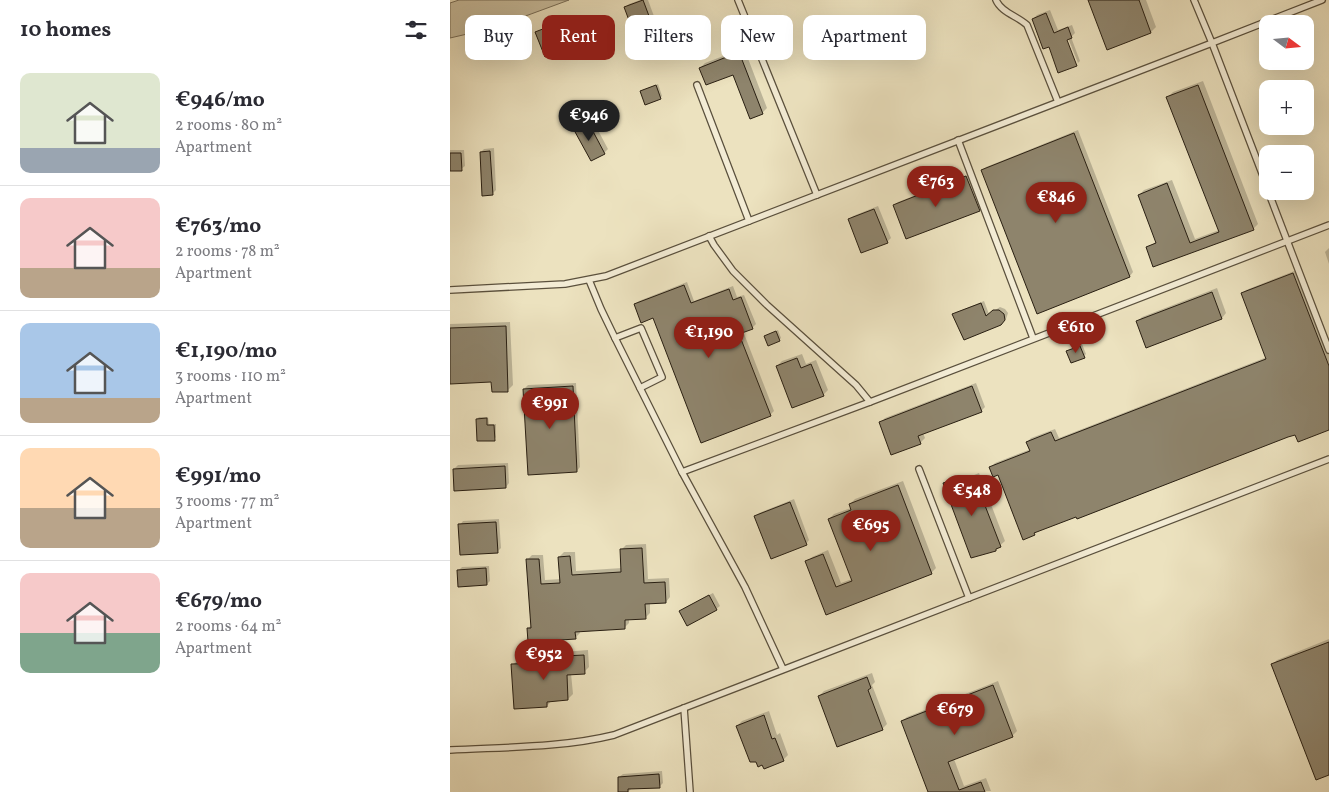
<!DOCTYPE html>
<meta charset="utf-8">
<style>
:root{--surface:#fff;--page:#f2f2f3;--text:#2b2b33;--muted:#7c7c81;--line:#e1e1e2;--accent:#8f2418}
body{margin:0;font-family:Vollkorn,serif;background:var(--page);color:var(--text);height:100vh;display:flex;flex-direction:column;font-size:19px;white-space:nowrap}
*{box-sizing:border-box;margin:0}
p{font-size:16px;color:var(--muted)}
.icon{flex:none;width:28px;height:28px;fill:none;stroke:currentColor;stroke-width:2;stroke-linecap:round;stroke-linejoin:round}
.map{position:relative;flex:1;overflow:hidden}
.sheet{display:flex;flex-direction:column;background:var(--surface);width:450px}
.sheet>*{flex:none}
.guide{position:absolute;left:15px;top:15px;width:475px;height:45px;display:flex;gap:10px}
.needle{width:32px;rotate:106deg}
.fabs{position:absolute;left:809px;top:15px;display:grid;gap:10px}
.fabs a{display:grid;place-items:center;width:55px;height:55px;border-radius:10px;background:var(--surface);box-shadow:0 5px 20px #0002;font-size:25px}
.price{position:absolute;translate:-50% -42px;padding:0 11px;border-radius:18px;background:var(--accent);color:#fff;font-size:16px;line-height:32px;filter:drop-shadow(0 1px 2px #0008)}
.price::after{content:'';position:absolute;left:50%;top:30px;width:15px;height:11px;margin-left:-8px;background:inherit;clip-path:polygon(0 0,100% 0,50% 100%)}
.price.on{background:#222;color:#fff}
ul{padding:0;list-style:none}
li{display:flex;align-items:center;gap:15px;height:125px;padding:0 20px}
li+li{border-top:1px solid var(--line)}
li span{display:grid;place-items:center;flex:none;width:140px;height:100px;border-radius:10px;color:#555}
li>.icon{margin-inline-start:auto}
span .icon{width:60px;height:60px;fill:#fffc;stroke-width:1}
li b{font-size:21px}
h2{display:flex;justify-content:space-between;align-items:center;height:60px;padding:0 20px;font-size:21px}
.pill{padding:0 18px;border-radius:10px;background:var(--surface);box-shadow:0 5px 20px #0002;font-size:18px;line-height:45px}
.pill.on{background:var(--accent);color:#fff}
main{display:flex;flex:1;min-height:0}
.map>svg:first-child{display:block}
.green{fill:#cbc1a2;stroke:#7a705a}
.shadow{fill:#0003}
.building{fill:#8e846c;stroke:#291f12}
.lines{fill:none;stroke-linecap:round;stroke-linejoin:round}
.service-casing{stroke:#5a503d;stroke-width:8}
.service{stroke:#f3ecd5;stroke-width:5.5}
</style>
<main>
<section class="sheet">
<h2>10 homes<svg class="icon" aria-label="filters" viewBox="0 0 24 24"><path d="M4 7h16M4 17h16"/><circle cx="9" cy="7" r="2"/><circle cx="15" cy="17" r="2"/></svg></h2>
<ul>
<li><span style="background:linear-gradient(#dfe7d0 75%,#9aa5b1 0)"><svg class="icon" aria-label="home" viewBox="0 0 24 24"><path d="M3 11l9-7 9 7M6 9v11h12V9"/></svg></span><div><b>€946/mo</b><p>2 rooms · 80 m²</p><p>Apartment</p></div></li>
<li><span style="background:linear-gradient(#f6c9c9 70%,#b9a48a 0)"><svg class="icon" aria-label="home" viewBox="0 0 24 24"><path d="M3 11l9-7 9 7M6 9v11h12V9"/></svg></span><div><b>€763/mo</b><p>2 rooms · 78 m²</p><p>Apartment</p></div></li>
<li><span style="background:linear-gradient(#a9c7e8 75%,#b9a48a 0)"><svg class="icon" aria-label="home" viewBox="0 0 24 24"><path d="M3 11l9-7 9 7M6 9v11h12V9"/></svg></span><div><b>€1,190/mo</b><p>3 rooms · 110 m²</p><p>Apartment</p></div></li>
<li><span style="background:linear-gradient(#ffd9b3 60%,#b9a48a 0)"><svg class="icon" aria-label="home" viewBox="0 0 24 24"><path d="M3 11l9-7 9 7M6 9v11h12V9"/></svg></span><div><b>€991/mo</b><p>3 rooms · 77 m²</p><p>Apartment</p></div></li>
<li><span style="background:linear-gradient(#f6c9c9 60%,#7fa58c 0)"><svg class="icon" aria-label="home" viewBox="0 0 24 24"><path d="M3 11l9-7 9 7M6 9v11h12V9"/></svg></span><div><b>€679/mo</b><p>2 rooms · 64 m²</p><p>Apartment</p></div></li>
</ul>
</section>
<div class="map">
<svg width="879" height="792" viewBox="0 0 879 792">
<rect width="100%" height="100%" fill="#ece2bf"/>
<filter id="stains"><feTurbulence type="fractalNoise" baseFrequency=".004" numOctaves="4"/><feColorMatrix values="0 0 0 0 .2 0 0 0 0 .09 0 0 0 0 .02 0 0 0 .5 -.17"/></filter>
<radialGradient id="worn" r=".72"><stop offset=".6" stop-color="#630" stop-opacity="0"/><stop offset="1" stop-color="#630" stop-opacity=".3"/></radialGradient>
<!-- green -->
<polygon class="green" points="9,0 119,0 43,28 0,38 0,3"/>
<!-- shadow -->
<g class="shadow">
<polygon points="190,0 198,0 208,27 204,31 175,8 179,4"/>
<polygon points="640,0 696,0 706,27 701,32 658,48"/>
<polygon points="600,10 608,30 622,25 625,33 621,37 630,61 628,63 616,33 614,34 626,65 609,71 599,46 583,19 587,15"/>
<polygon points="100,26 110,48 107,50 87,32"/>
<polygon points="294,48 317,108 312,113 284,73 250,68 255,63"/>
<polygon points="753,81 808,224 803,229 704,265 697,248 707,241 689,195 694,190 722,180 745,239 769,230 718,97 723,92"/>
<polygon points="208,84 212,96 210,98 191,91"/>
<polygon points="142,119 158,149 154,153 126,130"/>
<polygon points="628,130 683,272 680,276 587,312 532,170 536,167"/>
<polygon points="44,148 46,190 42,194 31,152 34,149"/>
<polygon points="0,150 14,150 15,166 11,169 0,170"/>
<polygon points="520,174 532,206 529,210 444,205 448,202"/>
<polygon points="428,206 441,238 437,242 399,220 403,216"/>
<polygon points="879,248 879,264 875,252"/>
<polygon points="847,270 879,353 879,428 846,433 627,515 588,530 584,534 549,473 541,467 545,463 581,449 577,442 581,438 605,429 609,438 817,357 792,294 796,290"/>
<polygon points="237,282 244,301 283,286 287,297 294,295 306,324 302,328 293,331 324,411 320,415 204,316 185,304 189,301"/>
<polygon points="767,288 776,313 772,318 687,322 692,317"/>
<polygon points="534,301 539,314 550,307 555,309 558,313 556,319 553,322 504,315 507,312"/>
<polygon points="60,322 63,385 58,390 43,391 42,380 0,382 0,324"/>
<polygon points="328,330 331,338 329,340 315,336"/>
<polygon points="632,344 636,354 634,356 617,352"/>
<polygon points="352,354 356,364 366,360 378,390 373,395 327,366 332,361"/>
<polygon points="126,383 130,467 127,471 74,389 78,385"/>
<polygon points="526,383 535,407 531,411 473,433 475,438 470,443 430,423 435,418"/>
<polygon points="29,417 38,417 39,424 46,424 46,437 44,440 27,419"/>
<polygon points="58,463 59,483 56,487 4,469 8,465"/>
<polygon points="529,473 555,541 545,550 495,484 500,479 510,475 512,480"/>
<polygon points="453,481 486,568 481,573 376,613 357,562 362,557 378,550 391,583 402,579 379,519 384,514 401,508 400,504 405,499"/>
<polygon points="344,499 359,540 356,544 306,516 309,513"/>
<polygon points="49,519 51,548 47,552 10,525 13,521"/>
<polygon points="196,544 198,579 219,578 220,597 216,602 200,602 200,613 195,618 179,619 179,623 174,628 130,630 130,633 125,638 78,628 82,625 77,560 82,555 93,555 95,580 111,579 109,557 114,552 125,552 126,571 172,568 171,550 176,545"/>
<polygon points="39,566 40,581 37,584 8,571 12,567"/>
<polygon points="263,593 270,606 266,609 230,612 234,608"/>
<polygon points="879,639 879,774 822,665 827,660"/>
<polygon points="138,650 139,667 134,672 121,673 123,694 118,699 102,700 97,706 63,665 68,660 95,658 100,653"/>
<polygon points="422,673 425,682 422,685 437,724 432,729 369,696 374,691"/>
<polygon points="548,681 567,731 562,736 504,759 514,786 536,778 541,791 490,792 452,721 457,717"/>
<polygon points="319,711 327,735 330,733 338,755 333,760 287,726 292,721"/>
<polygon points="212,771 213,783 210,786 181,789 178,792 170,792 169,777 173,774"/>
</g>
<!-- building -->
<g class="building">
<polygon points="193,0 205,32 186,39 174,7"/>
<polygon points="638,0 689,0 701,33 657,50"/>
<polygon points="596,13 604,33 618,27 622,38 617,40 627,66 608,73 599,47 593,49 582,19"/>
<polygon points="98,27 108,51 95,57 85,32"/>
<polygon points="289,52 313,114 300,119 283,75 256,85 249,68"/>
<polygon points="206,85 211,99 195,105 190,91"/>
<polygon points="748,85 804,230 703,267 696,247 706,243 688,195 717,183 740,243 769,232 716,97"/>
<polygon points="138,122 155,154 141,161 124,130"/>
<polygon points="624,133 680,277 587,314 531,170"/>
<polygon points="40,151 43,195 32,196 30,152"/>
<polygon points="0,153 11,153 12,171 0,171"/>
<polygon points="516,176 530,211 456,239 443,205"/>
<polygon points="424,209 438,243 411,253 398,219"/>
<polygon points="843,273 879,366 879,430 848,442 845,435 838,437 627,519 626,517 584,533 585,535 573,540 548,475 543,477 539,467 580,451 576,442 601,432 605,441 816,359 791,293"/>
<polygon points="234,285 241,303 279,289 283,300 291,297 303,329 289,334 321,416 251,443 203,318 191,323 184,304"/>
<polygon points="762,292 772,319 696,348 686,321"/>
<polygon points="531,303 536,316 543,310 549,310 554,314 555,320 551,325 514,340 502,314"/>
<polygon points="56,326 58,392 42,392 41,382 0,384 0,328"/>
<polygon points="326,331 330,341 318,346 314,336"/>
<polygon points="630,346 635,358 621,363 616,351"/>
<polygon points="347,358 351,368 361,364 374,396 342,408 326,366"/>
<polygon points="123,386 127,472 78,475 73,389"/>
<polygon points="522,386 532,412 468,436 471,444 441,455 429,422"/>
<polygon points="37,418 37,425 44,425 45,441 27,441 26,419"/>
<polygon points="55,466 56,488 4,491 3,469"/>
<polygon points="524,477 551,547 546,549 546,551 521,558 493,483 505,479 507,484"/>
<polygon points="448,485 482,574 376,615 355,561 373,554 386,587 402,581 378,519 401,510 399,504"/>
<polygon points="340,502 357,545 321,559 304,516"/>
<polygon points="46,522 48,553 10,555 8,524"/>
<polygon points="192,548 194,583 215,582 216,603 195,604 196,619 175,620 175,629 125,632 126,639 78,642 77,628 81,628 76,559 89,559 91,584 110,583 108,557 120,556 122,575 171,572 170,549"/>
<polygon points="36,568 37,585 8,587 7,570"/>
<polygon points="259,595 267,610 237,626 229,611"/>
<polygon points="879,642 879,775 866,780 821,664"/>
<polygon points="134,655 135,674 117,675 118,700 97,702 97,707 64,709 61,664 94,663 94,657"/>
<polygon points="417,677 421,688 418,690 433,730 387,747 368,696"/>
<polygon points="543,685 563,737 498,762 509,790 531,782 535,792 478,792 451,721"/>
<polygon points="314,715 322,739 325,738 334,761 314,769 312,765 308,767 306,762 300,762 286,726"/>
<polygon points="209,774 210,788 178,789 178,792 168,792 168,777"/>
</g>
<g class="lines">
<!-- service casing -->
<g class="service-casing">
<g id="service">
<polyline points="288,0 367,195"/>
<path d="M 546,0 C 551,12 567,16 577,25 L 608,102"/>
<polyline points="744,0 762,43 872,0"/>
<polyline points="247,85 299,221"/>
<polyline points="508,140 583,338"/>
<polyline points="818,191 879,350"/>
<polyline points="259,236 264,245 283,271 317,305 406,385 420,402"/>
<polyline points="139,280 151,309 165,338 232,472 295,587 333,669"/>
<polyline points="0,290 115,284 156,276 762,43 818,189"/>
<polyline points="165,338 191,328 212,377 190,388"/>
<polyline points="469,469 519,598"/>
<polyline points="232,472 420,402 879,225"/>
<polyline points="234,708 240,792"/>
<path d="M 0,750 C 54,747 111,748 164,735 L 879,459"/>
</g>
</g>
<!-- service -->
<use href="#service" class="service"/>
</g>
<rect width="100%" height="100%" filter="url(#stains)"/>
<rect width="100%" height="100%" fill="url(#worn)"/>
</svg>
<div class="fabs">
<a><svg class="needle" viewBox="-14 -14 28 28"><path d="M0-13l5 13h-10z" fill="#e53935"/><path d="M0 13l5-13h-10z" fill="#7c7c81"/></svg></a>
<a>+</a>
<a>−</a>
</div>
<b class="price on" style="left:139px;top:142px">€946</b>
<b class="price" style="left:486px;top:208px">€763</b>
<b class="price" style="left:606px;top:224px">€846</b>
<b class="price" style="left:626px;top:354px">€610</b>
<b class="price" style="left:259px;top:359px">€1,190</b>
<b class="price" style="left:100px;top:430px">€991</b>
<b class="price" style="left:522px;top:517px">€548</b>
<b class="price" style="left:421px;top:552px">€695</b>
<b class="price" style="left:94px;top:681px">€952</b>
<b class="price" style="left:505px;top:736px">€679</b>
<div class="guide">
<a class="pill">Buy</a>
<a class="pill on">Rent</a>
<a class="pill">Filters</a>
<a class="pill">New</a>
<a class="pill">Apartment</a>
</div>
</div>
</main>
